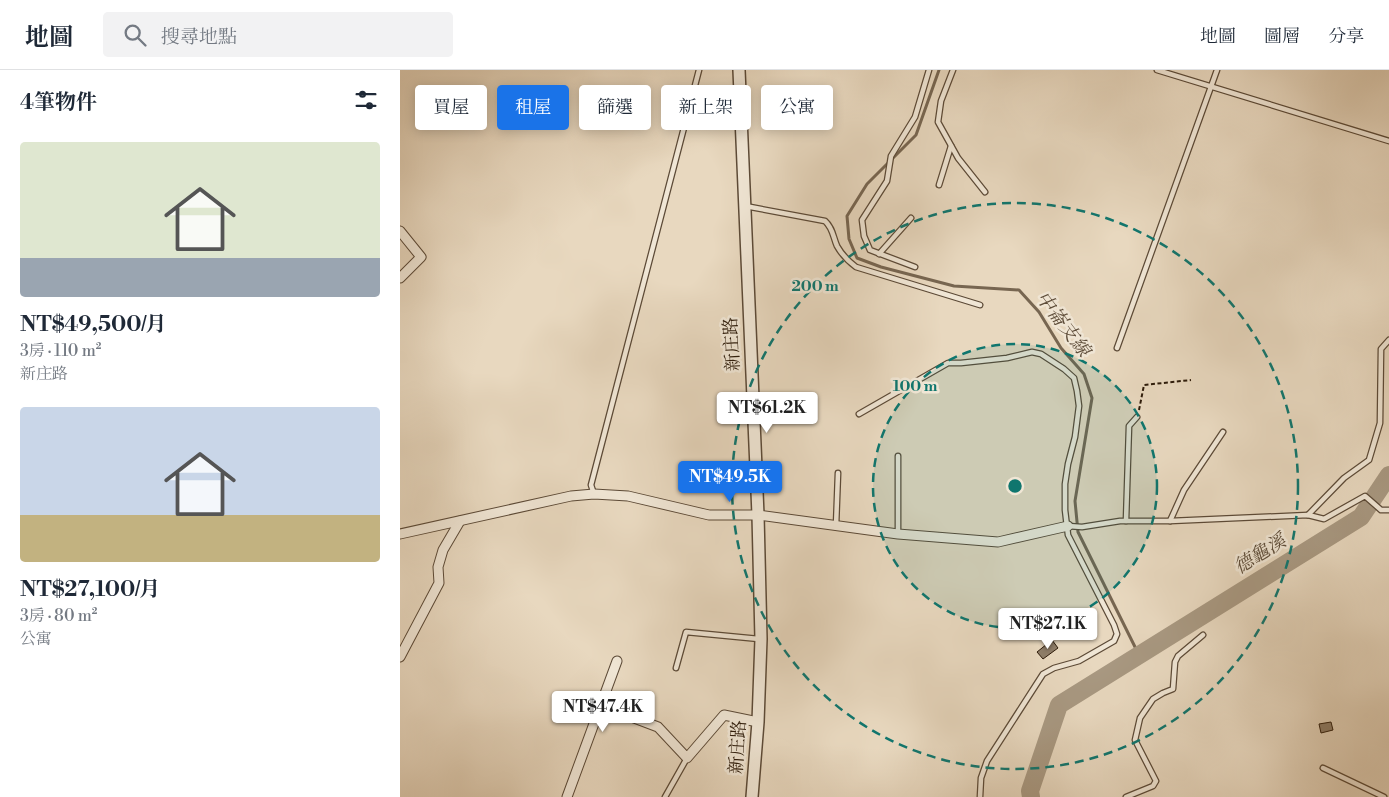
<!DOCTYPE html>
<html lang="zh-TW">
<meta charset="utf-8">
<style>
:root{--surface:#fff;--page:#f2f2f3;--text:#1f2937;--muted:#747a83;--line:#e0e1e3;--accent:#1a73e8}
body{margin:0;font-family:"Libre Bodoni","Noto Serif TC",serif;background:var(--page);color:var(--text);height:100vh;display:flex;flex-direction:column;font-size:19px;white-space:nowrap}
*{box-sizing:border-box;margin:0}
p{font-size:16px;color:var(--muted)}
.icon{flex:none;width:28px;height:28px;fill:none;stroke:currentColor;stroke-width:2;stroke-linecap:round;stroke-linejoin:round}
.map{position:relative;flex:1;overflow:hidden}
.drawer{display:flex;flex-direction:column;background:var(--surface);width:400px}
.drawer>*{flex:none}
.guide{position:absolute;left:15px;top:15px;width:475px;height:45px;display:flex;gap:10px}
.price{position:absolute;translate:-50% -42px;padding:0 11px;border-radius:5px;background:#fff;color:#222;font-size:16px;line-height:32px;filter:drop-shadow(0 1px 2px #0008)}
.price::after{content:'';position:absolute;left:50%;top:30px;width:15px;height:11px;margin-left:-8px;background:inherit;clip-path:polygon(0 0,100% 0,50% 100%)}
.price.on{background:var(--accent);color:#fff}
ul{padding:0;list-style:none}
li{display:grid;align-content:center;gap:10px;height:265px;padding:0 20px}
li span{display:grid;place-items:center;height:155px;border-radius:5px;color:#555}
li>.icon{margin-inline-start:auto}
span .icon{width:90px;height:90px;fill:#fffc;stroke-width:1}
li b{font-size:21px}
h2{display:flex;justify-content:space-between;align-items:center;height:60px;padding:0 20px;font-size:21px}
.tag{padding:0 18px;border-radius:5px;background:var(--surface);box-shadow:0 2px 12px #0003;font-size:18px;line-height:45px}
.tag.on{background:var(--accent);color:#fff}
header{display:flex;align-items:center;gap:30px;box-sizing:border-box;height:70px;padding:0 25px;background:var(--surface);border-bottom:1px solid var(--line)}
header strong{font-size:24px}
nav{display:flex;gap:28px;margin-inline-start:auto;font-size:18px}
.search{width:350px;height:45px;background:var(--page);display:flex;align-items:center;gap:12px;box-sizing:border-box;padding:0 18px;border-radius:5px;color:var(--muted);font-size:19px}
main{display:flex;flex:1;min-height:0}
.map>svg:first-child{display:block}
.lines{fill:none;stroke-linecap:round;stroke-linejoin:round}
.stream{stroke:#776651;stroke-width:3}
.river{stroke:#a89881;stroke-width:18}
.building{fill:#8e7d68;stroke:#2d1b0a}
.service-casing{stroke:#5c4a37;stroke-width:7}
.minor-casing{stroke:#5c4a37;stroke-width:11}
.tertiary-casing{stroke:#5c4a37;stroke-width:14}
.path{stroke:#2d1b0a;stroke-width:2;stroke-dasharray:4 2.5;stroke-linecap:butt}
.service{stroke:#f0e6d5;stroke-width:4.5}
.minor{stroke:#f0e6d5;stroke-width:9}
.tertiary{stroke:#f0e6d5;stroke-width:11}
.ring{fill:none;stroke:#0f766e;stroke-width:2.5;stroke-dasharray:9 6}
.labels{text-anchor:middle;dominant-baseline:central;stroke-width:5;stroke-linejoin:round;paint-order:stroke}
.street-label{font-size:18px;fill:#2d1b0a;stroke:#f0e6d5}
.water-label{font-size:19px;font-style:italic;fill:#5e4d3a;stroke:#f0e6d5}
.centre{fill:#0f766e;stroke:#f0e6d5;stroke-width:2.5}
.ring-label{font-size:15px;text-anchor:middle;font-weight:bold;fill:#0f766e;stroke:#f0e6d5;stroke-width:5;stroke-linejoin:round;paint-order:stroke}
</style>
<header>
<strong>地圖</strong>
<div class="search"><svg class="icon" aria-label="search" viewBox="0 0 24 24"><circle cx="10" cy="10" r="6"/><path d="M15 15l6 6"/></svg>搜尋地點</div>
<nav><a>地圖</a><a>圖層</a><a>分享</a></nav>
</header>
<main>
<section class="drawer">
<h2>4筆物件<svg class="icon" aria-label="filters" viewBox="0 0 24 24"><path d="M4 7h16M4 17h16"/><circle cx="9" cy="7" r="2"/><circle cx="15" cy="17" r="2"/></svg></h2>
<ul>
<li><span style="background:linear-gradient(#dfe7d0 75%,#9aa5b1 0)"><svg class="icon" aria-label="home" viewBox="0 0 24 24"><path d="M3 11l9-7 9 7M6 9v11h12V9"/></svg></span><div><b>NT$49,500/月</b><p>3房 · 110 m²</p><p>新庄路</p></div></li>
<li><span style="background:linear-gradient(#c9d6e8 70%,#c2b280 0)"><svg class="icon" aria-label="home" viewBox="0 0 24 24"><path d="M3 11l9-7 9 7M6 9v11h12V9"/></svg></span><div><b>NT$27,100/月</b><p>3房 · 80 m²</p><p>公寓</p></div></li>
</ul>
</section>
<div class="map">
<svg width="989" height="727" viewBox="0 0 989 727">
<rect width="100%" height="100%" fill="#e8d8bf"/>
<filter id="stains"><feTurbulence type="fractalNoise" baseFrequency=".004" numOctaves="4"/><feColorMatrix values="0 0 0 0 .2 0 0 0 0 .09 0 0 0 0 .02 0 0 0 .5 -.17"/></filter>
<radialGradient id="worn" r=".72"><stop offset=".6" stop-color="#630" stop-opacity="0"/><stop offset="1" stop-color="#630" stop-opacity=".3"/></radialGradient>
<g class="lines">
<!-- stream -->
<polyline class="stream" points="539,0 516,65 467,114 447,146 449,169 457,188 481,197 554,216 619,220 639,242 661,278 684,304 692,328 675,431 678,462 739,585"/>
<!-- river -->
<polyline class="river" points="631,727 630,721 659,635 961,447 989,405"/>
</g>
<!-- building -->
<g class="building">
<polygon points="652,570 658,578 643,589 637,582"/>
<polygon points="931,652 933,660 921,663 919,654"/>
</g>
<g class="lines">
<!-- service casing -->
<g class="service-casing">
<g id="service">
<polyline points="553,0 541,31 538,52 558,88 585,122"/>
<polyline points="757,0 989,71"/>
<polyline points="539,115 551,76"/>
<path d="M 345,136 L 425,151 C 433,158 433,167 437,176 C 442,185 448,191 456,197 L 580,235"/>
<polyline points="479,184 511,148"/>
<polyline points="515,197 470,180 464,166 462,150 487,111 491,86 515,47 529,0"/>
<polyline points="717,278 817,0"/>
<polyline points="459,344 548,293 561,293 607,288 632,282 641,284 664,299 674,308 677,321 679,336 675,367 668,394 665,414 665,440 668,465 714,555 717,564 714,571 679,591 654,598 643,604 587,691 581,708 580,727"/>
<polyline points="498,386 498,464"/>
<polyline points="194,424 191,415 299,0"/>
<polyline points="908,445 944,408 969,390 980,353 981,279 989,270"/>
<polyline points="726,451 729,356 737,347"/>
<polyline points="770,451 784,420 823,362"/>
<polyline points="436,456 438,403"/>
<polyline points="668,456 682,457 720,451 770,451 908,445 924,449 965,426 981,440 989,440"/>
<polyline points="276,598 286,562 359,569"/>
<polyline points="923,698 984,727"/>
<polyline points="265,727 287,688"/>
<polyline points="726,727 753,716 756,711 735,670 740,648 753,629 763,623 773,619 775,592 778,586 803,565"/>
</g>
</g>
<!-- minor casing -->
<g class="minor-casing">
<g id="minor">
<polyline points="0,161 21,187 0,208"/>
<polyline points="0,464 171,426 194,424 228,426 309,445 358,445 498,464 598,472 668,456"/>
<polyline points="0,587 39,513 38,497 43,480 60,451"/>
<polyline points="200,635 258,657 287,688 324,645 358,652"/>
<polyline points="167,727 217,591"/>
</g>
</g>
<!-- tertiary casing -->
<g class="tertiary-casing">
<polyline id="tertiary" points="339,0 358,445 361,569 358,652 352,727"/>
</g>
<!-- path -->
<polyline class="path" points="739,340 744,315 791,310"/>
<!-- service -->
<use href="#service" class="service"/>
<!-- minor -->
<use href="#minor" class="minor"/>
<!-- tertiary -->
<use href="#tertiary" class="tertiary"/>
</g>
<!-- distance rings -->
<circle cx="615" cy="416" r="142" fill="#0f766e" fill-opacity=".12"/>
<g class="ring">
<circle cx="615" cy="416" r="142"/>
<circle cx="615" cy="416" r="283"/>
</g>
<g class="labels">
<!-- street labels -->
<g class="street-label">
<text transform="translate(332 274) rotate(-93)">新庄路</text>
<text transform="translate(338 677) rotate(-86)">新庄路</text>
</g>
<!-- water labels -->
<g class="water-label">
<text transform="translate(663 254) rotate(53)">中崙支線</text>
<text transform="translate(860 484) rotate(-32)">德龜溪</text>
</g>
</g>
<circle cx="615" cy="416" r="8" class="centre"/>
<g class="ring-label">
<text x="415" y="221">200 m</text>
<text x="515" y="321">100 m</text>
</g>
<rect width="100%" height="100%" filter="url(#stains)"/>
<rect width="100%" height="100%" fill="url(#worn)"/>
</svg>
<b class="price" style="left:367px;top:364px">NT$61.2K</b>
<b class="price on" style="left:330px;top:433px">NT$49.5K</b>
<b class="price" style="left:648px;top:580px">NT$27.1K</b>
<b class="price" style="left:203px;top:663px">NT$47.4K</b>
<div class="guide">
<a class="tag">買屋</a>
<a class="tag on">租屋</a>
<a class="tag">篩選</a>
<a class="tag">新上架</a>
<a class="tag">公寓</a>
</div>
</div>
</main>
